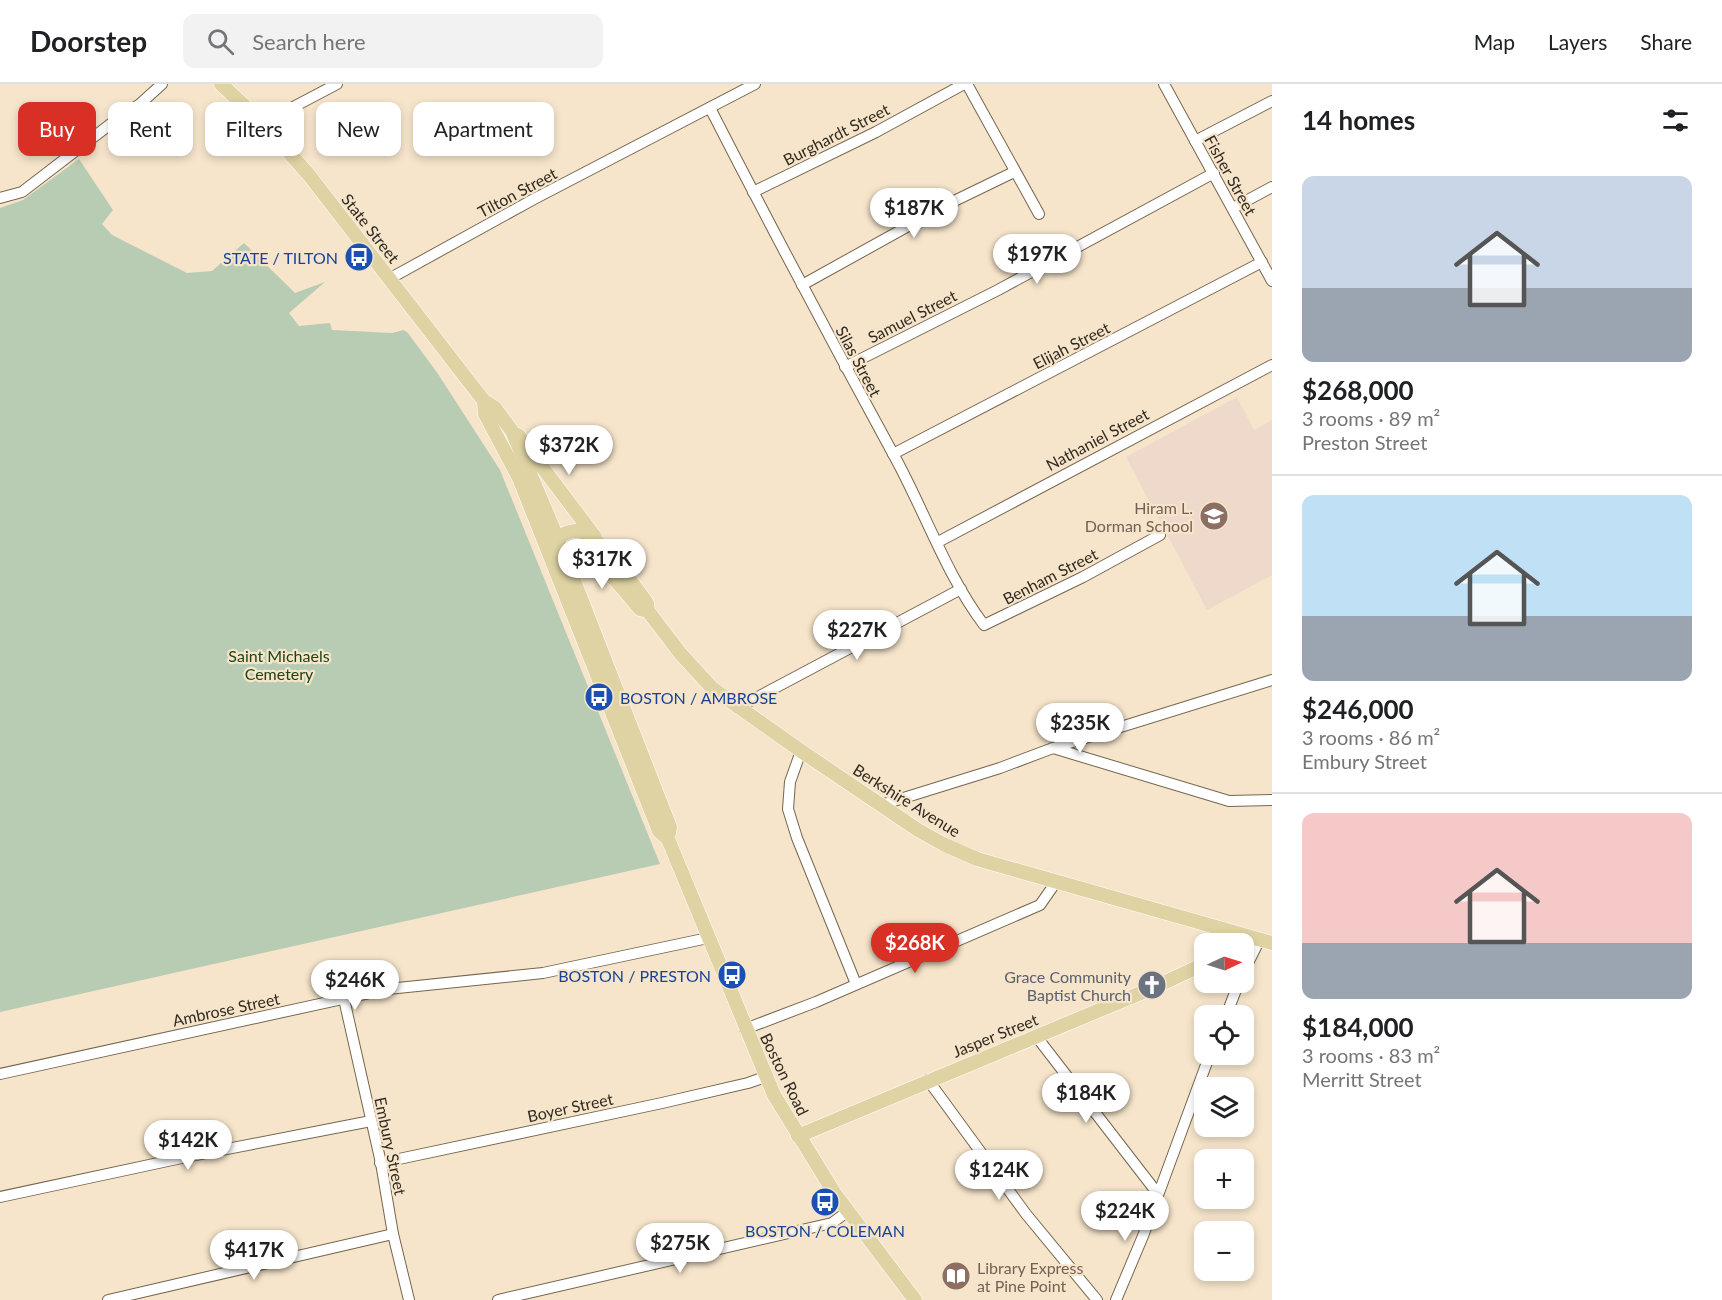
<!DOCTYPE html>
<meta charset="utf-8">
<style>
:root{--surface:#fff;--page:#f2f2f2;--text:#202124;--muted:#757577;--line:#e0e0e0;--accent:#d93025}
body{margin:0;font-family:Lato,sans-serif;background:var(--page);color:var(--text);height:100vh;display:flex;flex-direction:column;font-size:22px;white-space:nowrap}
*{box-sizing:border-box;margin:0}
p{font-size:20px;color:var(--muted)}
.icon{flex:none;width:33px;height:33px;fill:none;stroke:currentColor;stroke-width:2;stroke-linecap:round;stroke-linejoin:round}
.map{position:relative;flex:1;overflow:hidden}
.drawer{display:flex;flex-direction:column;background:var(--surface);width:450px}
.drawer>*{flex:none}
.hud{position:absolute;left:18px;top:18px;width:570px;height:54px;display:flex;gap:12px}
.needle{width:39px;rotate:86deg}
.controls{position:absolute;left:1194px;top:849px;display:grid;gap:12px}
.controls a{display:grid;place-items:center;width:60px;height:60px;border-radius:12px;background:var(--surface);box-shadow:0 3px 9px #0003;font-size:30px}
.price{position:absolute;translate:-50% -51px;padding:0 14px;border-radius:21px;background:#fff;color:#222;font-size:20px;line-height:39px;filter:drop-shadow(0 2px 3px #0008)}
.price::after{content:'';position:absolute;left:50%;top:36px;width:18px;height:14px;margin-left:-9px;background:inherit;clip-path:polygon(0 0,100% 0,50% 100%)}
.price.current{background:var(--accent);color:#fff}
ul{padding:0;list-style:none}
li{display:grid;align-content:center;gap:12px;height:318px;padding:0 30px}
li+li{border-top:2px solid var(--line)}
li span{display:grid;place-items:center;height:186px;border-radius:12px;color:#555}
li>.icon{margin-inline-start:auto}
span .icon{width:108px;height:108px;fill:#fffc;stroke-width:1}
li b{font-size:26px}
h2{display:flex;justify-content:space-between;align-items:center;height:72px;padding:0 30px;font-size:26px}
.pill{padding:0 21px;border-radius:12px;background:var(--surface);box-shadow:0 3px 9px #0003;font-size:21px;line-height:54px}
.pill.current{background:var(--accent);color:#fff}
header{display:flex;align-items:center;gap:36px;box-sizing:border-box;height:84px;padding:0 30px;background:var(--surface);border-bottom:2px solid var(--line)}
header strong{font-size:28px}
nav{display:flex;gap:33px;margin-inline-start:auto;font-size:21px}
.search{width:420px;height:54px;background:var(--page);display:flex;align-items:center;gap:15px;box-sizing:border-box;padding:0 21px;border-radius:12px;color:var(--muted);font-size:22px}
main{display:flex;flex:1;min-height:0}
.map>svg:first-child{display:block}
.education{fill:#eed9cb}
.green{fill:#b7ccb3}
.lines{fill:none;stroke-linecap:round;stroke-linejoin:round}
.minor-casing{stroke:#75664f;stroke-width:12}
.major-casing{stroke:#fff;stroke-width:15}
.minor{stroke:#fff;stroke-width:10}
.major{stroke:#dfd3a4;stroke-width:14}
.labels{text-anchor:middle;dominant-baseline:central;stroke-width:4.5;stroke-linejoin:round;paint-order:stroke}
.street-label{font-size:16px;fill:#302a20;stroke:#f6e5cb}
.transit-label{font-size:16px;fill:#164399;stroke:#f6e5cb;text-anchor:end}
.education-label{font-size:16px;fill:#785e54;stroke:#f6e5cb;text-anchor:end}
.park-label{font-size:16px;fill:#1c4412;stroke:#f6e5cb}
.worship-label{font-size:16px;fill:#5b616d;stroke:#f6e5cb;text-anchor:end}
</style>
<header>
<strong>Doorstep</strong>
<div class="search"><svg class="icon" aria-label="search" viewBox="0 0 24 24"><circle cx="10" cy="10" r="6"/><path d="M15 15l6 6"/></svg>Search here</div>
<nav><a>Map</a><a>Layers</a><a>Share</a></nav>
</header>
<main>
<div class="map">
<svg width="1272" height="1216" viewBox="0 0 1272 1216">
<rect width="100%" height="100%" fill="#f6e5cb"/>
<!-- education -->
<polygon class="education" points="1237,313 1254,346 1272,336 1272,491 1207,526 1126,373"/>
<!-- green -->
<polygon class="green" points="79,75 113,126 102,140 112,151 187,189 212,187 244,159 295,209 325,198 289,229 299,242 330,239 332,246 392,249 404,246 408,249 438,290 500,386 660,780 0,928 0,124 23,116"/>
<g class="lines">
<!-- minor casing -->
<g class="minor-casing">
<g id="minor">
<polyline points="967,0 1039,130"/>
<polyline points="1164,0 1272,197"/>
<path d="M 710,24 C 771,143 833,260 897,377 C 926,431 947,492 984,541 L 1083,493 L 1160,451"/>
<polyline points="263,39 337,0"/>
<polyline points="1195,57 1272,17"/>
<polyline points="753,108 876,48 964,0"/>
<polyline points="0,114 22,108 121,32 140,20 162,0"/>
<polyline points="1233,124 1272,103"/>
<polyline points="389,195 534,115 755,0"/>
<polyline points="802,201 948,120 1014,88"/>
<polyline points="845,283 998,206 1214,89"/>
<polyline points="893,370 1262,178"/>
<polyline points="938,458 1272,281"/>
<polyline points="739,623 961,505"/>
<polyline points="1053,664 1229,717 1272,716"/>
<polyline points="801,667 790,698 788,725 797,754 856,900"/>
<polyline points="881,721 1000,684 1053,664 1272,596"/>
<polyline points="1244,887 1260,855"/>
<polyline points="344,915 381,1079 393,1150 409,1216"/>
<polyline points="1226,932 1239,898"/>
<polyline points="745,945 816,918 1040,821 1056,798"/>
<polyline points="1036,952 1158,1110"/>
<polyline points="0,990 388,905 543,889 708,854"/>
<polyline points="928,996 1026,1130 1097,1216"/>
<polyline points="380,1079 662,1019 748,999 765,993"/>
<polyline points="0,1113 191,1072 371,1037"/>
<polyline points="108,1216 393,1150"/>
<polyline points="498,1216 832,1139 847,1128"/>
<polyline points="1116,1216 1143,1152 1210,970"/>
</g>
</g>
<!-- major casing -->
<g class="major-casing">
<g id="major">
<polyline points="221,0 263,39 309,91 484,317 495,324 512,347 557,453 670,743 668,755"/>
<polyline points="484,317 485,330 519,394 659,747 668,755 774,1011 835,1110 915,1216"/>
<polyline points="518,351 595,453"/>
<path d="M 552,458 C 559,452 568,446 578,447 C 602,451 632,500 647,519 L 648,527 L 680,569 L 712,604 L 801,667 L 918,746 L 943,760 L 977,775 L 1272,859"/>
<path d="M 557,470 C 564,467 573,465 581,468 C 598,472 628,511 640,525 L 648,527"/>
<polyline points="798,1052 1155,903 1204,880"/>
</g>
</g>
<!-- minor -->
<use href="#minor" class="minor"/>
<!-- major -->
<use href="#major" class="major"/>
</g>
<!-- icons -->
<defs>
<g id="bus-disc" transform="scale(1.5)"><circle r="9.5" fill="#1a4fb4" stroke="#f6e5cb"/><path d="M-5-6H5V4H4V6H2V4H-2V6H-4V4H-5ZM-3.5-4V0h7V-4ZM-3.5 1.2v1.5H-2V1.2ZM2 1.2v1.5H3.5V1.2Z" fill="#fff"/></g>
<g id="school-disc" transform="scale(1.5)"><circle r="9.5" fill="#8d6e63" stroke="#f6e5cb"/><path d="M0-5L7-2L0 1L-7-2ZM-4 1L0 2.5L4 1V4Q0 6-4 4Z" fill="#fff"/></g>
<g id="church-disc" transform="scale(1.5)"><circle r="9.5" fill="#6b7280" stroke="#f6e5cb"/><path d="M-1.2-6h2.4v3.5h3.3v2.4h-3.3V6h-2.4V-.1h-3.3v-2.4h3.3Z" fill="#fff"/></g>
<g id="library-disc" transform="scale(1.5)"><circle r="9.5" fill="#8d6e63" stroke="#f6e5cb"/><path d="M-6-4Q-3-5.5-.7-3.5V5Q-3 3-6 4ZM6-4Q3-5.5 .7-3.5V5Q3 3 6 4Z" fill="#fff"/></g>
</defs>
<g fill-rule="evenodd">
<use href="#bus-disc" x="359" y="173"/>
<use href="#school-disc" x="1214" y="432"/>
<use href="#bus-disc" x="599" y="613"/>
<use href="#bus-disc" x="732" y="891"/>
<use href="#church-disc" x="1152" y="901"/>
<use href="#bus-disc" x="825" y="1118"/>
<use href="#library-disc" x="956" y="1192"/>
</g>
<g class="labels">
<!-- street labels -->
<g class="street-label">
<text transform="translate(836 50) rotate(-27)">Burghardt Street</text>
<text transform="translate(1231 91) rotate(61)">Fisher Street</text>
<text transform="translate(517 108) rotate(-28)">Tilton Street</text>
<text transform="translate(371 144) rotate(52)">State Street</text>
<text transform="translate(912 232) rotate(-27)">Samuel Street</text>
<text transform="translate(1071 261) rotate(-27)">Elijah Street</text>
<text transform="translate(859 277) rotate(62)">Silas Street</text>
<text transform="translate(1097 355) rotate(-28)">Nathaniel Street</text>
<text transform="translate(1050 492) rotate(-27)">Benham Street</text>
<text transform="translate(907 716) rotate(32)">Berkshire Avenue</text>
<text transform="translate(226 925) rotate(-12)">Ambrose Street</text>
<text transform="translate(995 951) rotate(-22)">Jasper Street</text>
<text transform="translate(785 990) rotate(64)">Boston Road</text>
<text transform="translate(570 1023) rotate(-12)">Boyer Street</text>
<text transform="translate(391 1062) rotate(78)">Embury Street</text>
</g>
<!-- transit labels -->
<g class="transit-label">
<text x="338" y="173">STATE / TILTON</text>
<text x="620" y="613" text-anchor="start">BOSTON / AMBROSE</text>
<text x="711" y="891">BOSTON / PRESTON</text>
<text x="825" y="1146" text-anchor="middle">BOSTON / COLEMAN</text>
</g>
<!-- education labels -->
<g class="education-label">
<text x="1193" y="423">Hiram L.<tspan x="1193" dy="18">Dorman School</tspan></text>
<text x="977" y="1183" text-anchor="start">Library Express<tspan x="977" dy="18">at Pine Point</tspan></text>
</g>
<!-- park labels -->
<g class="park-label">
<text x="279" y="571">Saint Michaels<tspan x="279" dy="18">Cemetery</tspan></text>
</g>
<!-- worship labels -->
<g class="worship-label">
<text x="1131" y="892">Grace Community<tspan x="1131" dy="18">Baptist Church</tspan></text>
</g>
</g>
</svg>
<div class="controls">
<a><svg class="needle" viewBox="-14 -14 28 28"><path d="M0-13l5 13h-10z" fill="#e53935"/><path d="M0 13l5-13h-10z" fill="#757577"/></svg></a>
<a><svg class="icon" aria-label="locate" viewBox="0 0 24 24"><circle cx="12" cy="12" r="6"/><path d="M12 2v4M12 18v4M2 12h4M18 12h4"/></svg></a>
<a><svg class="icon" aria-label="layers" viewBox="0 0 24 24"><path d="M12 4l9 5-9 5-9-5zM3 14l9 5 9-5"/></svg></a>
<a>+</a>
<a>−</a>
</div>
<b class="price" style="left:914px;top:155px">$187K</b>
<b class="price" style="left:1037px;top:201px">$197K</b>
<b class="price" style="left:569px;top:392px">$372K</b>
<b class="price" style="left:602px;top:506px">$317K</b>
<b class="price" style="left:857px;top:577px">$227K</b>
<b class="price" style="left:1080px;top:670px">$235K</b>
<b class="price current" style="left:915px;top:890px">$268K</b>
<b class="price" style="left:355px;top:927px">$246K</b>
<b class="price" style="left:1086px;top:1040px">$184K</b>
<b class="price" style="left:188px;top:1087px">$142K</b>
<b class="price" style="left:999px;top:1117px">$124K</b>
<b class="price" style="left:1125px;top:1158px">$224K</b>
<b class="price" style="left:680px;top:1190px">$275K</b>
<b class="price" style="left:254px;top:1197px">$417K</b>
<div class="hud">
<a class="pill current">Buy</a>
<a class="pill">Rent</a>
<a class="pill">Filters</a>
<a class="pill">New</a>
<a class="pill">Apartment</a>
</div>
</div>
<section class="drawer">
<h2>14 homes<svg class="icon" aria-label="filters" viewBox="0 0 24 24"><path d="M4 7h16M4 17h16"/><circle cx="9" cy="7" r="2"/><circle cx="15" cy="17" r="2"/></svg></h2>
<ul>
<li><span style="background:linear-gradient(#c9d6e8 60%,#9aa5b1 0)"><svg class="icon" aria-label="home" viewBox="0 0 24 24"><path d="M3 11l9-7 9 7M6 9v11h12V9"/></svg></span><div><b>$268,000</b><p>3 rooms · 89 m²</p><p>Preston Street</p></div></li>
<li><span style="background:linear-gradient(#bfe0f5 65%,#9aa5b1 0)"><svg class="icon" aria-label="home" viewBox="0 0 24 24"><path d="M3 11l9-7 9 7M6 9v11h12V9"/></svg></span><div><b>$246,000</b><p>3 rooms · 86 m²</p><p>Embury Street</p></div></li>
<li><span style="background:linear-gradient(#f6c9c9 70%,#9aa5b1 0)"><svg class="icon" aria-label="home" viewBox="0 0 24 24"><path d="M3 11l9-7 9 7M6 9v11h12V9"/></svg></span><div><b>$184,000</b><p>3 rooms · 83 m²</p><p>Merritt Street</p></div></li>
</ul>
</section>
</main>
